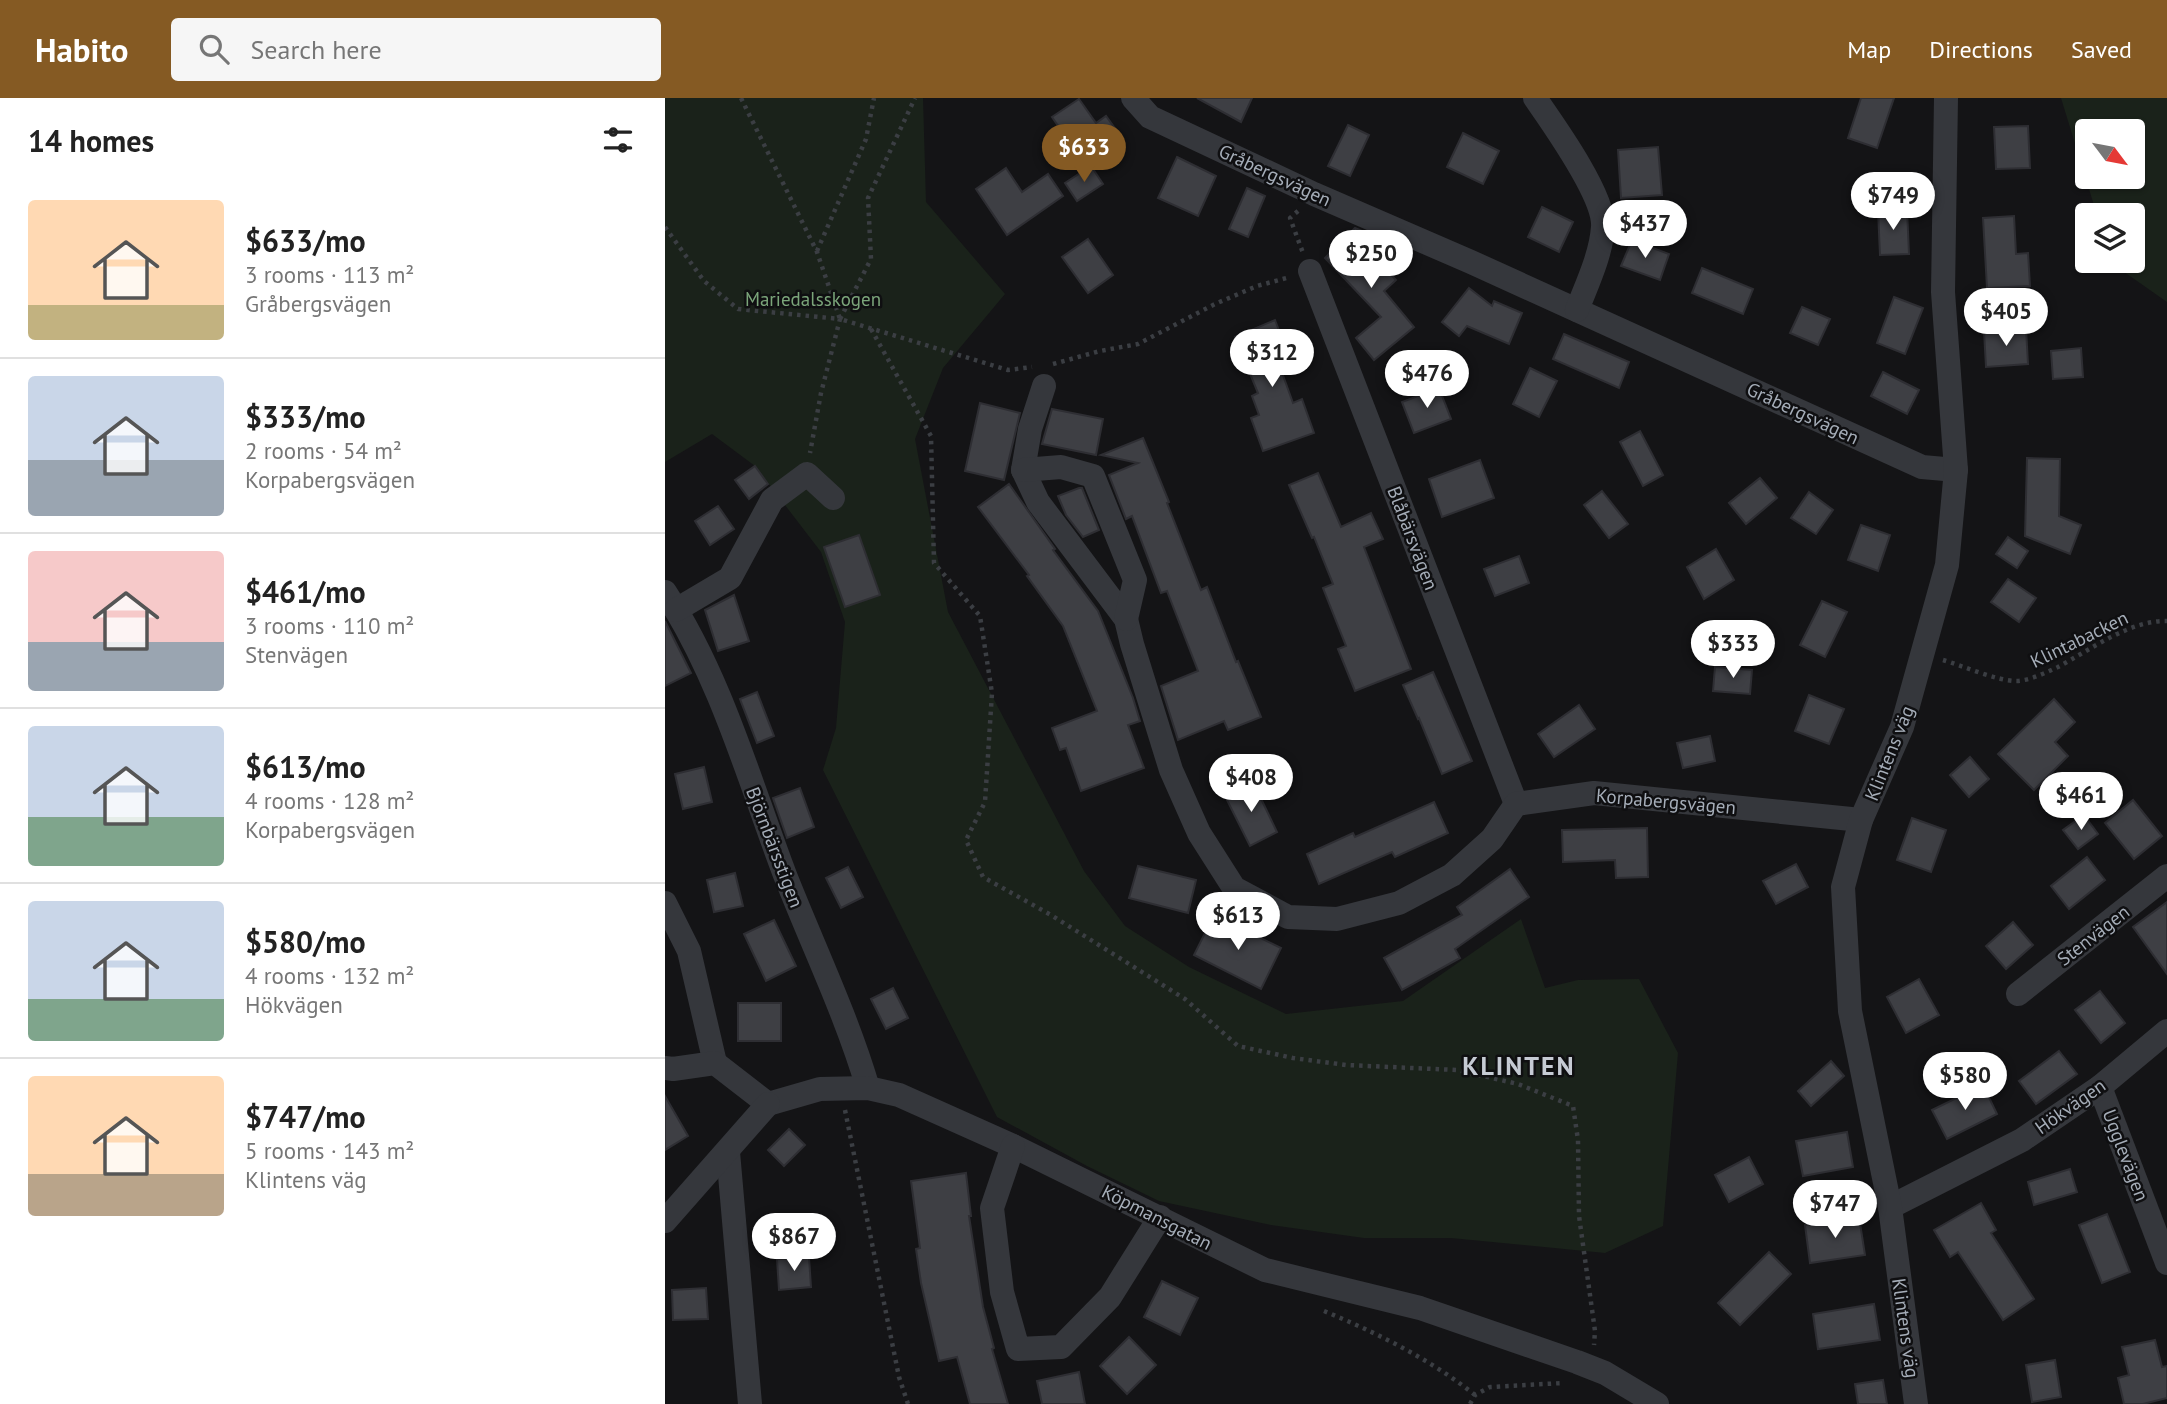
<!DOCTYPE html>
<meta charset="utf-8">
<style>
:root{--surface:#fff;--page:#f6f6f6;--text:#222;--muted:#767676;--line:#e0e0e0;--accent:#855a23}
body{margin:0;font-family:"PT Sans",sans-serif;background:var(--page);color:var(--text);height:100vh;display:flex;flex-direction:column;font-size:26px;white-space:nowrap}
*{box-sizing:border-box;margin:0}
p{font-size:23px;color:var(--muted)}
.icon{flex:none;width:38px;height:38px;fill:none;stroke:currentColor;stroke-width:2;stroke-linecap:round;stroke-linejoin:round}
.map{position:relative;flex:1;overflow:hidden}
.drawer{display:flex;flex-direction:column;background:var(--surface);width:665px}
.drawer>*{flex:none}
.needle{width:46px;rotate:122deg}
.controls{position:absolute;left:1410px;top:21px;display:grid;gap:14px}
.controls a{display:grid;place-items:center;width:70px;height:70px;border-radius:7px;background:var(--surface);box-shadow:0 2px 5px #0004;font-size:35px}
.price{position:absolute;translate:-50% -60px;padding:0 16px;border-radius:24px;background:#fff;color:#222;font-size:23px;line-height:46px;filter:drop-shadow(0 2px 4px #0008)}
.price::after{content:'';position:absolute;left:50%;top:42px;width:21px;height:16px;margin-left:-10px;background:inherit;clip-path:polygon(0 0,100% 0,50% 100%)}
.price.current{background:var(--accent);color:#fff}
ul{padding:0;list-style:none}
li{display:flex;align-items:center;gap:21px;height:175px;padding:0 28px}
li+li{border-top:2px solid var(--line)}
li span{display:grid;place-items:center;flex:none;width:196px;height:140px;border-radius:7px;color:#555}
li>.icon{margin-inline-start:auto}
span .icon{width:84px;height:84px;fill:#fffc;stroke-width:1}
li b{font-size:30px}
h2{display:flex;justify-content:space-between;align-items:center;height:84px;padding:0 28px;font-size:30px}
header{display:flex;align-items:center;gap:42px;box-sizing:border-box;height:98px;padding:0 35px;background:var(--accent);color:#fff}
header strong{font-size:33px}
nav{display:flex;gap:38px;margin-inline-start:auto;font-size:24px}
.search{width:490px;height:63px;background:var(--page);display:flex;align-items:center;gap:18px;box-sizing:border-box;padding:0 24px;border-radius:7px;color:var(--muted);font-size:26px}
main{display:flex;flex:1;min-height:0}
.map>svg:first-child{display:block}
.green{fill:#1a221a;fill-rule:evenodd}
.building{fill:#3e3f44;stroke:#2e2e33;stroke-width:2}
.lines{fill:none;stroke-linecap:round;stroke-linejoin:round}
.path{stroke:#3b3e43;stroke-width:4.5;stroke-dasharray:3.5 5;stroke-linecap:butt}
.minor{stroke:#35373c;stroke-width:24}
.labels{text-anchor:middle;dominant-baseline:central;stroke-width:5;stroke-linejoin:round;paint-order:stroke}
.street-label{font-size:19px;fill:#a5adb8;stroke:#0f0f11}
.park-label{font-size:19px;fill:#7ba57a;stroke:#0f0f11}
.district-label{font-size:26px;font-weight:bold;letter-spacing:2px;fill:#c6cbd4;stroke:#0f0f11}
</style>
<header>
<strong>Habito</strong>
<div class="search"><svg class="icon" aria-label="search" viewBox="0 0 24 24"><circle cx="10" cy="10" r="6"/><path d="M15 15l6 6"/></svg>Search here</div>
<nav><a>Map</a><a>Directions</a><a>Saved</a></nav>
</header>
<main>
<section class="drawer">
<h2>14 homes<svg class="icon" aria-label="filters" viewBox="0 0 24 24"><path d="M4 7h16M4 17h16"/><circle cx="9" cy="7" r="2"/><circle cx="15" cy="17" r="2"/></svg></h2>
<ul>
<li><span style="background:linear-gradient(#ffd9b3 75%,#c2b280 0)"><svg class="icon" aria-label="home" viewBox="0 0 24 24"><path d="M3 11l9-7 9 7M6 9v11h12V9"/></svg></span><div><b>$633/mo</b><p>3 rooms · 113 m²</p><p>Gråbergsvägen</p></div></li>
<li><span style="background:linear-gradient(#c9d6e8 60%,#9aa5b1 0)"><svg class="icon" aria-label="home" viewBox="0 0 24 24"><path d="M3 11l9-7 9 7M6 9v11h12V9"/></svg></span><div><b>$333/mo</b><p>2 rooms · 54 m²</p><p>Korpabergsvägen</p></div></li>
<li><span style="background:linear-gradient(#f6c9c9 65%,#9aa5b1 0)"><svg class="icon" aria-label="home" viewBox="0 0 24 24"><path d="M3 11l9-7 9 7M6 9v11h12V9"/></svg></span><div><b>$461/mo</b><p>3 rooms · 110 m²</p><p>Stenvägen</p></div></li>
<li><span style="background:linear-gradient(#c9d6e8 65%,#7fa58c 0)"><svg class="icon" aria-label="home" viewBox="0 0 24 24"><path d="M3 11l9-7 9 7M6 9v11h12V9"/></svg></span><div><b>$613/mo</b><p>4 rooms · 128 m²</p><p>Korpabergsvägen</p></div></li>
<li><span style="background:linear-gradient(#c9d6e8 70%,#7fa58c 0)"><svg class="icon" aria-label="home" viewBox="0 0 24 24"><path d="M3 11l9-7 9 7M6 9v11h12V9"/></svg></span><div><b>$580/mo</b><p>4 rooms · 132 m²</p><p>Hökvägen</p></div></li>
<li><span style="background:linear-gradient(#ffd9b3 70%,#b9a48a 0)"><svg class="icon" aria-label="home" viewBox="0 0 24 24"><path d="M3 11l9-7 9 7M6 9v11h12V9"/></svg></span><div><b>$747/mo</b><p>5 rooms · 143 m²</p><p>Klintens väg</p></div></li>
</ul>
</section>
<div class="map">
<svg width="1502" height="1306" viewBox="0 0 1502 1306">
<rect width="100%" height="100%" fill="#141416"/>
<!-- green -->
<g class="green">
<polygon points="0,0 258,0 261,104 340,196 278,270 250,341 283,514 419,773 460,828 524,869 621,916 738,903 856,821 880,890 913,882 974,881 1013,955 998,1128 940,1155 786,1140 699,1140 606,1127 494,1103 422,1068 332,1019 158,672 171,630 180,524 156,454 90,368 47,336 0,364"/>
<path d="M 1396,0 L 1502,0 L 1502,204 L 1445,164 L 1468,163 L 1468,117 L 1432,117 ZM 1423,33 L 1468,33 L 1468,79 L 1423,79 Z"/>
</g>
<!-- building -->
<g class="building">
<polygon points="532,0 587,0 576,24"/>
<polygon points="1196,0 1229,0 1212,50 1183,40"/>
<polygon points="414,1 431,25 441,18 457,40 419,66 387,19"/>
<polygon points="683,27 704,37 685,78 663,68"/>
<polygon points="1363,28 1365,70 1331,71 1329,29"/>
<polygon points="798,35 834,53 818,86 782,69"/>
<polygon points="993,49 997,97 956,100 953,52"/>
<polygon points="512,59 551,78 533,118 493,100"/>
<polygon points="426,68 438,86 412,103 400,85"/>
<polygon points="341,70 357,94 383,76 398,98 342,137 311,91"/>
<polygon points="582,90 600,98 583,139 564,131"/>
<polygon points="877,109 908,124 894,154 863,139"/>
<polygon points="1242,111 1244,156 1215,157 1213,112"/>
<polygon points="1349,118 1351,156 1363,155 1365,188 1322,190 1318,120"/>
<polygon points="690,130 702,135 721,154 712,162 731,182 719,193 749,229 709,262 691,240 716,219 660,160"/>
<polygon points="423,141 448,177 423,195 397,159"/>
<polygon points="967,142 1004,156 995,182 956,168"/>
<polygon points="1037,170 1088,191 1078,216 1027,195"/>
<polygon points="804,190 827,208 829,203 857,215 844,246 802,228 794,238 777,224"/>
<polygon points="1229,199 1258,210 1240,256 1212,245"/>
<polygon points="1137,209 1165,221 1153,247 1125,235"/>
<polygon points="610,222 622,253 611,258 628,305 637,301 649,335 598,353 586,320 594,317 587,298 593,295 570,239"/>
<polygon points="1361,230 1363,266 1321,269 1319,233"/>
<polygon points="899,236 964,264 954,290 888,261"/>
<polygon points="1416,250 1418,279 1388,281 1386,253"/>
<polygon points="865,270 892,283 874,319 848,306"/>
<polygon points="1218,274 1254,292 1242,316 1206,298"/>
<polygon points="774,290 786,321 749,335 737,304"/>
<polygon points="315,305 355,315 339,382 300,373"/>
<polygon points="387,311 438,321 431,357 377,346"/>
<polygon points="975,333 998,377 978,388 955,344"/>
<polygon points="478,340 504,404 502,405 536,492 542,489 571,564 573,563 596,619 563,632 559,623 513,642 496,588 533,573 502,493 496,495 467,418 461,421 444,377 473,365 436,357"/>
<polygon points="1362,360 1395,361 1394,418 1416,427 1405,456 1360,438"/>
<polygon points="815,362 829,400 777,419 764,381"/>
<polygon points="90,368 103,386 84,401 70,382"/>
<polygon points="653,375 676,429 706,415 718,441 699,449 746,571 690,593 673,551 681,548 658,490 668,486 649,439 647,440 624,387"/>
<polygon points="1095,380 1112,400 1081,426 1064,405"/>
<polygon points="344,386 390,451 388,452 433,513 468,600 475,623 463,627 479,670 416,693 401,650 395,652 387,630 432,613 398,528 362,478 364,477 313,409"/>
<polygon points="414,390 417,390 434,432 418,439 401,417 393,398"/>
<polygon points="937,393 963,426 944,440 919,407"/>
<polygon points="1144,394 1168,412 1151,436 1126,420"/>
<polygon points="53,408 69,431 45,447 30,423"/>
<polygon points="1196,427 1225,437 1213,473 1183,462"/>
<polygon points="194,437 215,497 180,509 159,449"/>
<polygon points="1343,439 1363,453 1352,470 1331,456"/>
<polygon points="1051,451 1069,482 1039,501 1022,469"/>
<polygon points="854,458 864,485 830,498 819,471"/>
<polygon points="1343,481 1371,500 1354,524 1326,504"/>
<polygon points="69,497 84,543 53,553 40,512"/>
<polygon points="1157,503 1182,514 1160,559 1135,547"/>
<polygon points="0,523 26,575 0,588"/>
<polygon points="1050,569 1087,572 1085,596 1048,593"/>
<polygon points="768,574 807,663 777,676 754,620 753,621 738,587"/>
<polygon points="92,594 109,638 92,645 75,601"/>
<polygon points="1144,597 1179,611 1164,646 1130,633"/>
<polygon points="1389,601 1410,624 1390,644 1403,658 1369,692 1333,656"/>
<polygon points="914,607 930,631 889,659 873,636"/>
<polygon points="1045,638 1050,663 1018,670 1012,645"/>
<polygon points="1305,659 1324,681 1304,699 1285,677"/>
<polygon points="39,669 47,704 18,711 10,676"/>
<polygon points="588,684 612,734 585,748 560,698"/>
<polygon points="135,690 149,729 122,740 108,700"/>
<polygon points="1468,702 1497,738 1469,761 1440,725"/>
<polygon points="769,704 783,735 730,759 727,754 654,786 642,756 688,735 690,739"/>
<polygon points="1419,717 1433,736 1413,751 1398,732"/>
<polygon points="1247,720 1281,732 1266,774 1232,762"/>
<polygon points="982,730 983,779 951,780 950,762 898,764 897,732"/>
<polygon points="1422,759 1440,782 1404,811 1386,788"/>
<polygon points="1131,766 1143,789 1111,806 1098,783"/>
<polygon points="473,768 531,782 523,815 464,800"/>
<polygon points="183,769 198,799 176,810 161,780"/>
<polygon points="845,771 864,799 790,851 795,860 737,892 719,860 797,817 792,809"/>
<polygon points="70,775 78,808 49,814 42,782"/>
<polygon points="1502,804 1502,876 1468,829"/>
<polygon points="549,817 616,850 596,891 529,857"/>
<polygon points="109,822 131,868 101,883 79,836"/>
<polygon points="1348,824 1368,847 1341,871 1321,848"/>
<polygon points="1254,881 1274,917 1241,935 1222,899"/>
<polygon points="228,890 243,920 221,931 206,901"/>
<polygon points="1435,893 1460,925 1436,945 1410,912"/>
<rect x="73" y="905" width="43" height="38"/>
<polygon points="1394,953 1412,976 1371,1006 1354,983"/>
<polygon points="1166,963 1179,978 1146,1008 1133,993"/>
<polygon points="1318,987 1332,1016 1282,1041 1267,1012"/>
<polygon points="0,998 23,1038 0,1052"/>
<polygon points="124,1031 140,1047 119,1068 103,1052"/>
<polygon points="1182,1034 1188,1069 1138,1078 1131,1043"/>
<polygon points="1084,1059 1098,1086 1064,1104 1050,1077"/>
<polygon points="1405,1071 1412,1094 1369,1107 1363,1084"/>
<polygon points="301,1075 306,1118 304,1118 318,1209 329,1250 327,1251 343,1306 305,1306 292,1259 274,1263 256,1185 251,1151 255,1150 246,1083"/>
<polygon points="1316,1105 1331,1132 1326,1135 1369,1201 1338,1222 1293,1154 1285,1159 1269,1132"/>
<polygon points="1442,1116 1465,1174 1437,1185 1414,1127"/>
<polygon points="1194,1119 1200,1157 1145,1165 1140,1127"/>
<polygon points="1104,1154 1126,1176 1075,1227 1053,1205"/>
<polygon points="144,1159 146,1189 114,1192 112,1161"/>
<polygon points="497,1183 533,1200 515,1237 479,1219"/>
<polygon points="41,1190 43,1221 8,1222 7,1192"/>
<polygon points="1209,1206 1215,1242 1153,1251 1148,1216"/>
<polygon points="464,1239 491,1267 462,1296 435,1268"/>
<polygon points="1490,1242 1497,1269 1502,1268 1502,1300 1478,1306 1459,1306 1453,1280 1464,1277 1457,1249"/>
<polygon points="1390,1262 1396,1299 1367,1304 1361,1267"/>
<polygon points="414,1274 420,1306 377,1306 372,1283"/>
<polygon points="1218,1282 1222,1306 1193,1306 1190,1286"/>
</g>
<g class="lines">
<!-- path -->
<g class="path">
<polyline points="76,0 152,154 175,221 343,272 367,269"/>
<polyline points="633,113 625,120 638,155"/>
<polyline points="0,129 39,183 73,211 175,221 156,295 145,355"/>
<polyline points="152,153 201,41 209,0"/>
<polyline points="175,221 206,161 203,100 250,0"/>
<polyline points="206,231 266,338 269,465 315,518 327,595 320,704 301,742 318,779 386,817 520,901 573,948 628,960 681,967 792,972 853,986 908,1008 913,1042 914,1118 930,1233 929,1247"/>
<polyline points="388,266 435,253 473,246 550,206 592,188 625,179"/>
<path d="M 1278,562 C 1298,568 1332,583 1352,583 C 1366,582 1380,575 1393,569 C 1425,552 1465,522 1502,523"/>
<polyline points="180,1012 234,1279 243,1306"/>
<path d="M 659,1213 C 712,1235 765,1261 810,1297"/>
<polyline points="805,1306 810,1297 825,1289 898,1285"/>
</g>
<!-- minor -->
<g class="minor">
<polyline points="468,0 485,19 649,96 806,164 1257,369 1291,372"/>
<path d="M 870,0 C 888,26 940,98 938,129 C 936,157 922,186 912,212"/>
<polyline points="645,173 851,706"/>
<polyline points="379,288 365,331 358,372 373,404 461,521 467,546 506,672 534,735 569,790 623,819 672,821 734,805 787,777 827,741 851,706 929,695 1196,722"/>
<polyline points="358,372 396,369 428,378 470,482 461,521"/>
<path d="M 0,494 C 56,580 84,682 120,777 C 148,848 181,916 203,990"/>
<polyline points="11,512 65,480 107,402 142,376 168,400"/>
<polyline points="0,805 24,853 50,965"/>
<polyline points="1353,896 1502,778"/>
<polyline points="0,970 8,971 50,965 103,1006 155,991 203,990 234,997 348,1048 600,1172 755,1210 912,1264 940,1275 992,1306"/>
<polyline points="1435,989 1502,1165"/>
<polyline points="348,1048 327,1110 337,1194 353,1251 396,1249 445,1199 495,1119"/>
<polyline points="63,1054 85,1306"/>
<polyline points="1225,1109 1357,1042 1435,989 1502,933"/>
<polyline points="0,1123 103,1006"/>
<polyline points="1251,1306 1225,1109 1185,913 1178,789 1196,722 1237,629 1282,467 1291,372 1278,194 1281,0"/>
</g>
</g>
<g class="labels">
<!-- street labels -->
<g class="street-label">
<text transform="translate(610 77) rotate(25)">Gråbergsvägen</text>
<text transform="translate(1138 315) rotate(25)">Gråbergsvägen</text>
<text transform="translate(748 440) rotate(69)">Blåbärsvägen</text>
<text transform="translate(1414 541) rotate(-26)">Klintabacken</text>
<text transform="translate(1224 655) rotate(-68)">Klintens väg</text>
<text transform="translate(1001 703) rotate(5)">Korpabergsvägen</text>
<text transform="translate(110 749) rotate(69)">Björnbärsstigen</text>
<text transform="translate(1428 837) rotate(-38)">Stenvägen</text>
<text transform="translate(1405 1008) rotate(-35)">Hökvägen</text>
<text transform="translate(1461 1057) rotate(69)">Ugglevägen</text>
<text transform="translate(492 1119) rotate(27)">Köpmansgatan</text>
<text transform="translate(1241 1230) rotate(82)">Klintens väg</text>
</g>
<!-- park labels -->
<g class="park-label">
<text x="148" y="201">Mariedalsskogen</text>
</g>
<!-- district labels -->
<g class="district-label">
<text x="854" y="967">KLINTEN</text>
</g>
</g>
</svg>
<div class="controls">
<a><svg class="needle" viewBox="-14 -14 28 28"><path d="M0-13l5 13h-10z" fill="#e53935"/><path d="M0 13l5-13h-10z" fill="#767676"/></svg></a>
<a><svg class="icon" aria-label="layers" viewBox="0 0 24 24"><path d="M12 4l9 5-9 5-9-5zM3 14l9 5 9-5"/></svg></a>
</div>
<b class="price current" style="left:419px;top:86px">$633</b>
<b class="price" style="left:1228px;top:134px">$749</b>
<b class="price" style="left:980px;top:162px">$437</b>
<b class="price" style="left:706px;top:192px">$250</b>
<b class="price" style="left:1341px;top:250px">$405</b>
<b class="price" style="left:607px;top:291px">$312</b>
<b class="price" style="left:762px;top:312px">$476</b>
<b class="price" style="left:1068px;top:582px">$333</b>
<b class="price" style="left:586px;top:716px">$408</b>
<b class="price" style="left:1416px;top:734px">$461</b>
<b class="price" style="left:573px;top:854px">$613</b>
<b class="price" style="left:1300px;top:1014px">$580</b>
<b class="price" style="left:1170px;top:1142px">$747</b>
<b class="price" style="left:129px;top:1175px">$867</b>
</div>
</main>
